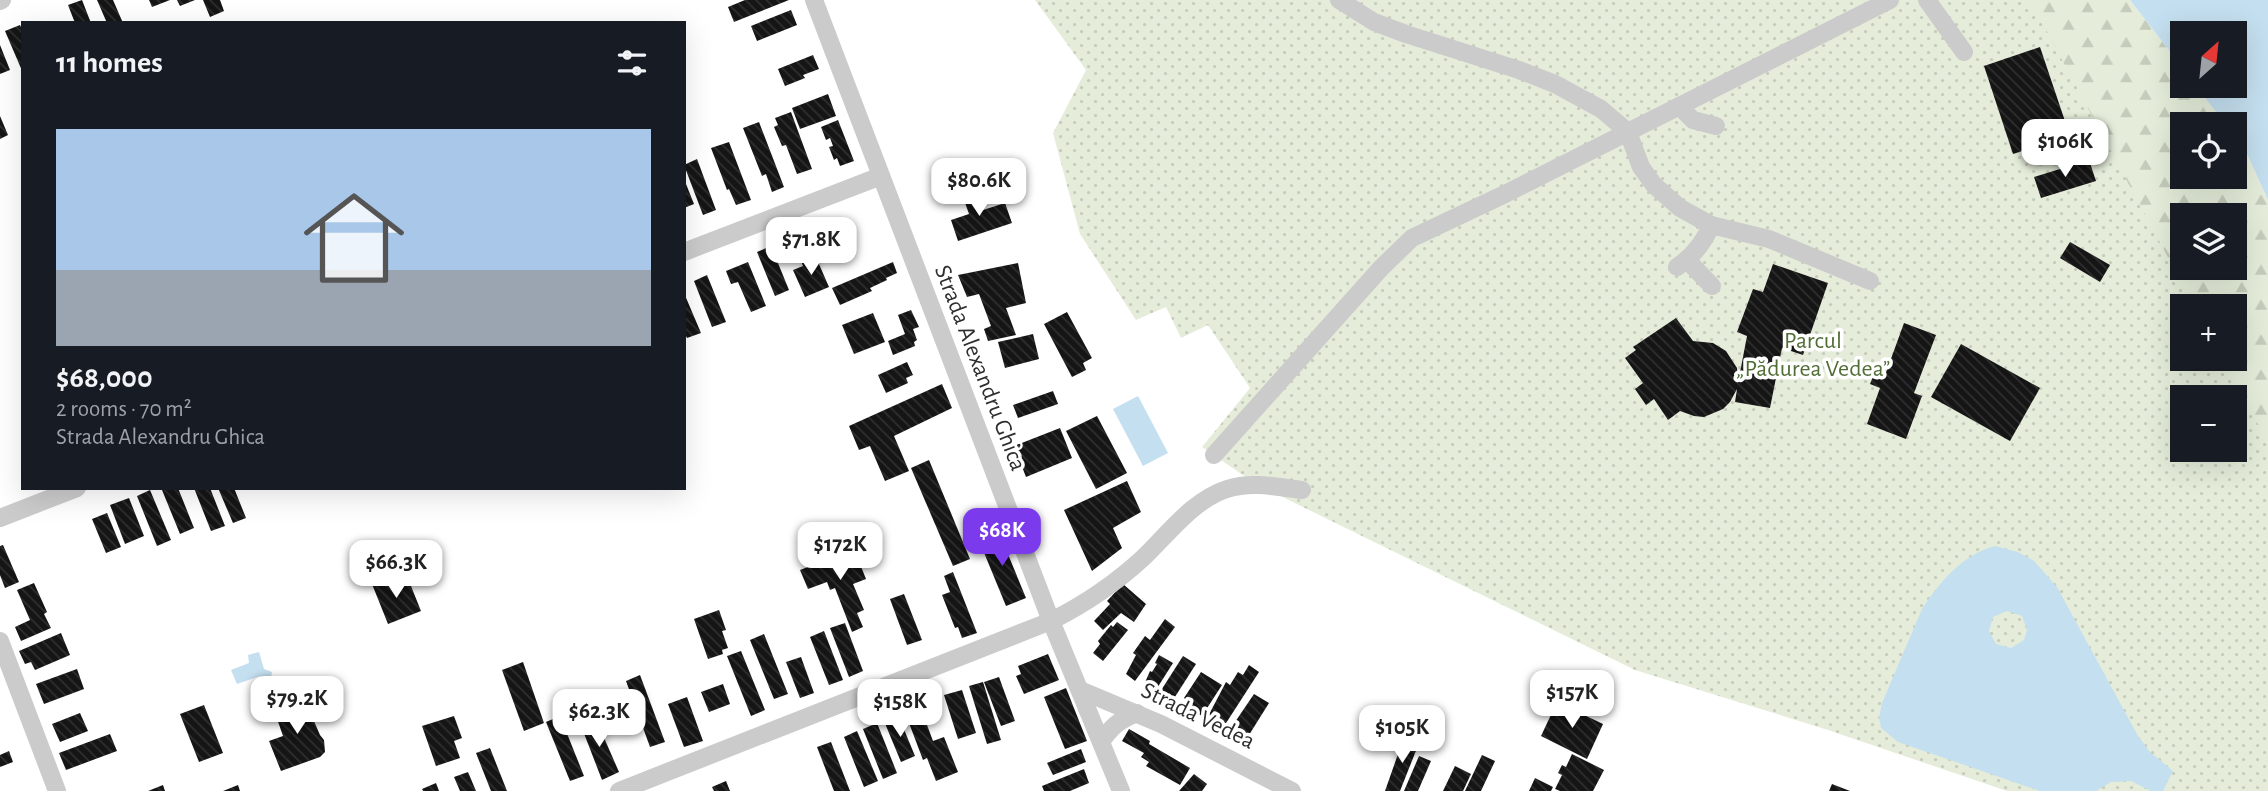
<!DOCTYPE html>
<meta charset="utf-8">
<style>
:root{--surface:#171b24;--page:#20242c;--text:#f1f3f6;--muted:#9ea1a6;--accent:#7c3aed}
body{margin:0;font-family:"Alegreya Sans",sans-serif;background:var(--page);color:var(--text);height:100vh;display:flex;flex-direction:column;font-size:26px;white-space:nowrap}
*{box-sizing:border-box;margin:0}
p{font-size:23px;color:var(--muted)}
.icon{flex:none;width:38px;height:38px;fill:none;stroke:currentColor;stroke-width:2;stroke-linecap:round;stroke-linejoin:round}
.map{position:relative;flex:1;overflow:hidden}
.drawer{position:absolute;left:21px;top:21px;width:665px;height:469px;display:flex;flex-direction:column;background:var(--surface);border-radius:0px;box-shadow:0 7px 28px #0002}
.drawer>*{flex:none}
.needle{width:46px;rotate:27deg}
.controls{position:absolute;left:2170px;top:21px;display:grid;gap:14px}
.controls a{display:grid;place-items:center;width:77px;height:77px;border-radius:0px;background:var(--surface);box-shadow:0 7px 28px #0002;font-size:35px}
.price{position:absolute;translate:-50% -60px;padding:0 16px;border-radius:14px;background:#fff;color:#222;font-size:23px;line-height:46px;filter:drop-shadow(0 2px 4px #0008)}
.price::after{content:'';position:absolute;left:50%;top:42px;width:21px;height:16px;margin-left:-10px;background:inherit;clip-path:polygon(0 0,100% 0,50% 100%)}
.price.on{background:var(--accent);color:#fff}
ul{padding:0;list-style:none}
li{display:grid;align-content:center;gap:14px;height:371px;padding:0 35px}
li span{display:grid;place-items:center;height:217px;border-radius:0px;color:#555}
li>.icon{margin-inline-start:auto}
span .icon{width:126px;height:126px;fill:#fffc;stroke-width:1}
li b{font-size:30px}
h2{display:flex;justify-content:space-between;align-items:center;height:84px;padding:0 35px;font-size:30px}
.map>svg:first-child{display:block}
.forest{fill:url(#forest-firs);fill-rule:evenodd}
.park{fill:url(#park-dots);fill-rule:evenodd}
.water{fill:#c4dfef;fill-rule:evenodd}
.building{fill:url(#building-back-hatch)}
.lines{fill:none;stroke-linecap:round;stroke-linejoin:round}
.street{stroke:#cbcbcb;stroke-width:18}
.labels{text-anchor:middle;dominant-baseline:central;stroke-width:7;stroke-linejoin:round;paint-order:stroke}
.park-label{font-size:24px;fill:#526e37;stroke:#fff}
.street-label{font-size:24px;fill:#2e2e2e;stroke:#fff}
</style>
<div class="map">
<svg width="2268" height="791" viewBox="0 0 2268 791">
<defs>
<pattern id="forest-firs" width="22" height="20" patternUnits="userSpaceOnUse" patternTransform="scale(1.75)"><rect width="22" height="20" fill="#e5edda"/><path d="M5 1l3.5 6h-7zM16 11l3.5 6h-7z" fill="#c5ccbb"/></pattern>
<pattern id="park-dots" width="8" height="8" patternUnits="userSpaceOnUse" patternTransform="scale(1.75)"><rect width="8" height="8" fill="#e5edda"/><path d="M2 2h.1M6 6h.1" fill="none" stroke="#c5ccbb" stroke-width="1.8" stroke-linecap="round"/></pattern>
<pattern id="building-back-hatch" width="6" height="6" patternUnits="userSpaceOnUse" patternTransform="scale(1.75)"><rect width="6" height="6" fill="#151515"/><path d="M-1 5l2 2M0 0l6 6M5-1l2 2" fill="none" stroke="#2f2f2f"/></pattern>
</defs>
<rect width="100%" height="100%" fill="#fff"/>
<!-- forest -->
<path class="forest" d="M 1941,0 L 2130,0 L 2182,67 L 2182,86 L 2196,86 L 2225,124 L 2182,124 L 2182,177 L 2235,177 L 2235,137 L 2246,152 L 2268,200 L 2268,443 L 2235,397 L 2198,393 ZM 2182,215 L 2235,215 L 2235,268 L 2182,268 ZM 2182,306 L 2235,306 L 2235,359 L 2182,359 Z"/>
<!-- park -->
<path class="park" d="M 1035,0 L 2030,0 L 2194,306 L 2182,306 L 2182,359 L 2223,359 L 2268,443 L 2268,791 L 2007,791 L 1825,729 L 1635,670 L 1256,484 L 1202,447 L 1250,388 L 1208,325 L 1181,338 L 1166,307 L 1136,320 L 1080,234 L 1053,133 L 1086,70 ZM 2182,397 L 2235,397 L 2235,450 L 2182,450 Z"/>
<!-- water -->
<g class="water">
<polygon points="2130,0 2268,0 2268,200 2246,152 2235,137 2235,124 2225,124 2196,86 2235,86 2235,33 2182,33 2182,67"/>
<polygon points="1138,396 1168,453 1143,466 1113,409"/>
<path d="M 1995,546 L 2018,552 L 2034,561 L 2057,587 L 2138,736 L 2150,752 L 2173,771 L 2163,791 L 2151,791 L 2131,781 L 2111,782 L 2096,791 L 2040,791 L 1898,742 L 1881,728 L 1879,718 L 1882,703 L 1922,609 C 1940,582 1963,554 1995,546 ZM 2007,611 L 2022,616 L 2027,630 L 2024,640 L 2011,648 L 1996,644 L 1989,631 L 1993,617 Z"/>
<polygon points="259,652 264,669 272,672 271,678 264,681 260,676 237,684 231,670 249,663 248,655"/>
</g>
<!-- building -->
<g class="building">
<polygon points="82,0 91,23 75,23 68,5"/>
<polygon points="97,0 113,0 123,23 107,23"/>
<polygon points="149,0 170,0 152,7"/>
<polygon points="177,0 195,0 180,6"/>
<polygon points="203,0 220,0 224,11 210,17"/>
<polygon points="745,0 789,0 734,22 728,7"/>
<polygon points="791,10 797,25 757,41 751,26"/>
<polygon points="20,25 23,32 23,73 5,31"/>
<polygon points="0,45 10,70 0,74"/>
<polygon points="2040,47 2070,136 2013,154 1984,66"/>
<polygon points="813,55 819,69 803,75 805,78 785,86 778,69"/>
<polygon points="828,94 836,116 800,129 792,108"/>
<polygon points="791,112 812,169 797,174 786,145 782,146 774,127 778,125 775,118"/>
<polygon points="0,116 8,135 0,139"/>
<polygon points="838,120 854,161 840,166 837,158 834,160 829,147 833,146 830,138 826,140 821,127"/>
<polygon points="759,122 784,187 772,192 766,174 762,176 743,128"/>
<polygon points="729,142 751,200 736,205 729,189 727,190 711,148"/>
<polygon points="697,159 716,210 703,215 684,165"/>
<polygon points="2089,160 2096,181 2041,198 2034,177"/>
<polygon points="684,179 694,204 684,208"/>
<polygon points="977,189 983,210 1005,203 1012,223 958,241 951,220 969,214 962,194"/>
<polygon points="2070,242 2110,265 2100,282 2060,258"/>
<polygon points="771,246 789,290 775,296 757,252"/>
<polygon points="815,255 829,287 805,297 793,270 803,266 801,261"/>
<polygon points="748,262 766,306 751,312 738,282 731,284 726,271"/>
<polygon points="893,262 897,273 886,278 887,280 870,288 872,291 840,305 832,288"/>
<polygon points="1018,263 1026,303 1006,308 1016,335 988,341 984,329 991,326 979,294 967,297 958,275"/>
<polygon points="1773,264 1828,283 1803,355 1782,348 1770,408 1735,402 1737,389 1730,402 1723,409 1704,417 1694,416 1680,411 1668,420 1654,399 1646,405 1635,389 1643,383 1625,358 1636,350 1633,347 1676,318 1693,341 1713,343 1726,351 1737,368 1738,383 1747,336 1737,332 1753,289 1763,292"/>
<polygon points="707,275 726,322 712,327 694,281"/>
<polygon points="684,293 701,333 687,338 684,332"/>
<polygon points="911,310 919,327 913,329 917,340 914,342 915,346 893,355 888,341 905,334 898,315"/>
<polygon points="1067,312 1092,358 1083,363 1086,370 1072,377 1044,324"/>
<polygon points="873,313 885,342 854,354 842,325"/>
<polygon points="1904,323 1936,335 1914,393 1922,396 1906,439 1867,424 1880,388 1870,384 1874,374 1884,378"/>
<polygon points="1033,334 1039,359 1005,368 998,342"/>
<polygon points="1961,344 2040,388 2010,441 1931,397"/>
<polygon points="907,362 913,375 906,378 908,383 886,393 878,375"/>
<polygon points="942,384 952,408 894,436 909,471 885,481 870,446 859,450 849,426"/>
<polygon points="1053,391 1058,404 1018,418 1013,405"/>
<polygon points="1097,416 1127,473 1096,489 1066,431"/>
<polygon points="1060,428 1072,458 1026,477 1014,446"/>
<polygon points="929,460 970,559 953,566 911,468"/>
<polygon points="1127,481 1141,512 1113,528 1122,548 1092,571 1064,510"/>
<polygon points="166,488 178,488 194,528 180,534 162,490"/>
<polygon points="194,488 210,488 225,526 211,531"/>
<polygon points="218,488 234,488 246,518 233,523"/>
<polygon points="150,490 171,540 157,546 137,496"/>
<polygon points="129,498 144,536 125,544 110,505"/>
<polygon points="107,513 121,547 106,553 92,519"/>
<polygon points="998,530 1026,598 1006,606 978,538"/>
<polygon points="3,545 19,582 5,588 0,575 0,546"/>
<polygon points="854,549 866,579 853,584 864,610 857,613 863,627 852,632 835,588 830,590 827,582 808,589 800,570"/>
<polygon points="953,572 977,633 962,638 958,627 955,628 942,595 950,592 944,576"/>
<polygon points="391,576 395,586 409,581 421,611 388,624 372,584"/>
<polygon points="34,583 47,612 44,614 51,628 21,641 15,627 30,620 17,590"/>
<polygon points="1123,584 1146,604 1134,622 1121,613 1103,630 1094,621 1110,604 1107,601"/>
<polygon points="904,594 922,640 907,645 890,599"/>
<polygon points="719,610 726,630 722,631 728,648 722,650 723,654 708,659 694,619"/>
<polygon points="1165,619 1175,627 1135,681 1126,674 1136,655 1133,653 1145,636 1150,640"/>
<polygon points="1117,622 1128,630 1103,661 1093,653 1100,644 1098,641 1111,625 1113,627"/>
<polygon points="845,623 863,671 849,677 830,628"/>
<polygon points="824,631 843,680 829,685 810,637"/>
<polygon points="61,633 70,655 35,670 31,662 25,664 19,651"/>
<polygon points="764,634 788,694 774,699 750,640"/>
<polygon points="741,651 765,710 751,716 727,656"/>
<polygon points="1048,654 1059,680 1024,694 1016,676 1021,674 1018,666"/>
<polygon points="1159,655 1173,663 1154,693 1143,687 1150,671 1152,672 1157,664 1155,663"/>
<polygon points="1183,656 1196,664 1173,700 1160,692"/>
<polygon points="801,657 814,693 800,698 786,662"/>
<polygon points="523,662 544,723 524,731 502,670"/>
<polygon points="1249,665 1259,672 1219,734 1204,724 1226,682 1230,685 1238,672 1243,675"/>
<polygon points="77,669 84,689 44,704 36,684"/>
<polygon points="1201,672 1222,685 1202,716 1190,708 1193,704 1184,698"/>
<polygon points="640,675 665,742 650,747 626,681"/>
<polygon points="999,677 1015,721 1001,726 984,682"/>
<polygon points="983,682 1001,740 987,744 969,686"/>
<polygon points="723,684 730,704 709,712 701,692"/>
<polygon points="1066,688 1087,741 1065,749 1044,697"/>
<polygon points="962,690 976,733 958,739 944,695"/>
<polygon points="1254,694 1269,703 1244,743 1233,736 1238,728 1233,725"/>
<polygon points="687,697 703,741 684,747 668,704"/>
<polygon points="304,698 320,735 324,740 325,752 320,757 281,771 269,741 283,736 274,710"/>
<polygon points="1557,702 1603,724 1587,759 1541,736"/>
<polygon points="204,705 223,753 199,762 180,714"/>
<polygon points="921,709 933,741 944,737 958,772 936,781 927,758 923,760 906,715"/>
<polygon points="80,713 88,731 60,742 52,724"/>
<polygon points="898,715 915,756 901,762 884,721"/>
<polygon points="454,716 462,738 454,741 460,758 436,766 422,726"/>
<polygon points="560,716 584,776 570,781 546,722"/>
<polygon points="595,717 619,772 602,780 580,723"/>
<polygon points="877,723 897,773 883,779 863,729"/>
<polygon points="1129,729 1150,741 1149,744 1190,768 1180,785 1146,766 1149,762 1141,757 1144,753 1122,741"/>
<polygon points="857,731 878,781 864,787 844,737"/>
<polygon points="110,734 117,751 66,770 59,753"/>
<polygon points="1404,737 1419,743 1400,791 1385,791"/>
<polygon points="831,742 850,791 834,791 817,747"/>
<polygon points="490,748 507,791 491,791 476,753"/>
<polygon points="1081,749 1086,762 1053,775 1047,763"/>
<polygon points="9,751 13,762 0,767 0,755"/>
<polygon points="1572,754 1604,770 1593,791 1560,791 1555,789 1562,775 1558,773 1562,765 1566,767"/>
<polygon points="1482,755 1495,761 1481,791 1465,791"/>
<polygon points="1419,756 1431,761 1418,791 1404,791"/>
<polygon points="1455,766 1471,774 1463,791 1443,791"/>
<polygon points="1084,769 1089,783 1070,791 1044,791 1042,786"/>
<polygon points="468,772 476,791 460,791 454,777"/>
<polygon points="1194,774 1207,784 1202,791 1179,791"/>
<polygon points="1535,778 1553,787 1551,791 1529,791"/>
<polygon points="726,781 730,791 714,791 712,787"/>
<polygon points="436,783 439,791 423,791 422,789"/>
<polygon points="1832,784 1850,791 1829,791"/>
<polygon points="163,785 165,791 148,791"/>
<polygon points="238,785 240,791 223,791"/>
</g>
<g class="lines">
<!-- street -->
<g class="street">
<polyline points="814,0 1051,621 1121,791"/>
<polyline points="1339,0 1374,22 1406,34 1519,70 1555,84 1601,109 1628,132 1641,167 1654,185 1680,208 1711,225 1769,239 1870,281"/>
<polyline points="1927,0 1964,52"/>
<polyline points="0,1 2,0"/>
<polyline points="1679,106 1693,120 1716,126"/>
<polyline points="684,252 881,176"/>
<polyline points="1687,260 1712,286"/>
<path d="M 1677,267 C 1693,256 1704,243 1711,225"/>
<polyline points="1214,455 1381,268 1412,238 1505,194 1890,0"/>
<polyline points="0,518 77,488"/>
<polyline points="0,641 57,791"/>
<polyline points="1080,690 1161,724 1292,791"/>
<path d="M 1101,742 C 1111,727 1119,720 1137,713"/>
<path d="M 619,791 L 1051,621 C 1085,604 1116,583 1144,557 C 1169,533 1193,500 1227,489 C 1252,481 1277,487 1302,490"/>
</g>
</g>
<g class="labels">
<!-- park labels -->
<g class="park-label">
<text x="1813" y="341">Parcul<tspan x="1813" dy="28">„Pădurea Vedea”</tspan></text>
</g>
<!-- street labels -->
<g class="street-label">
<text transform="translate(980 368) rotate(69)">Strada Alexandru Ghica</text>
<text transform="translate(1198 716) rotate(26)">Strada Vedea</text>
</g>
</g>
</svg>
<div class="controls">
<a><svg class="needle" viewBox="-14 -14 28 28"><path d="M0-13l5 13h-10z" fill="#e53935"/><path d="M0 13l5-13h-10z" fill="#9ea1a6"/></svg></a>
<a><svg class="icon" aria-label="locate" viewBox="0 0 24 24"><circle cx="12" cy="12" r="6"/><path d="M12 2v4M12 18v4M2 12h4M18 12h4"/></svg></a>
<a><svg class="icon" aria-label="layers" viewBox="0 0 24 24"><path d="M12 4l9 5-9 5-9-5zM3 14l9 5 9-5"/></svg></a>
<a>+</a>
<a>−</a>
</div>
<b class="price" style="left:2065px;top:179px">$106K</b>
<b class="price" style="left:979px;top:218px">$80.6K</b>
<b class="price" style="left:811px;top:277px">$71.8K</b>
<b class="price on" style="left:1002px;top:568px">$68K</b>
<b class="price" style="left:840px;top:582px">$172K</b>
<b class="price" style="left:396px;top:600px">$66.3K</b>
<b class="price" style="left:1572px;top:730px">$157K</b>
<b class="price" style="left:297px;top:736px">$79.2K</b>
<b class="price" style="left:900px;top:739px">$158K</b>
<b class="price" style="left:599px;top:749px">$62.3K</b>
<b class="price" style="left:1402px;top:765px">$105K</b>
<section class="drawer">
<h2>11 homes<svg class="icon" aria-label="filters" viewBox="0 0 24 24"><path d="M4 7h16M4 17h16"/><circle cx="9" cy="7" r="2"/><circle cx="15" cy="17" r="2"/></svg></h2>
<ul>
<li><span style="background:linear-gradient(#a9c7e8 65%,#9aa5b1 0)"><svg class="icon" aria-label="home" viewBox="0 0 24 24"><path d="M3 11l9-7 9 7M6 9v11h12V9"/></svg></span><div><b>$68,000</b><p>2 rooms · 70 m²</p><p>Strada Alexandru Ghica</p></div></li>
</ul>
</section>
</div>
